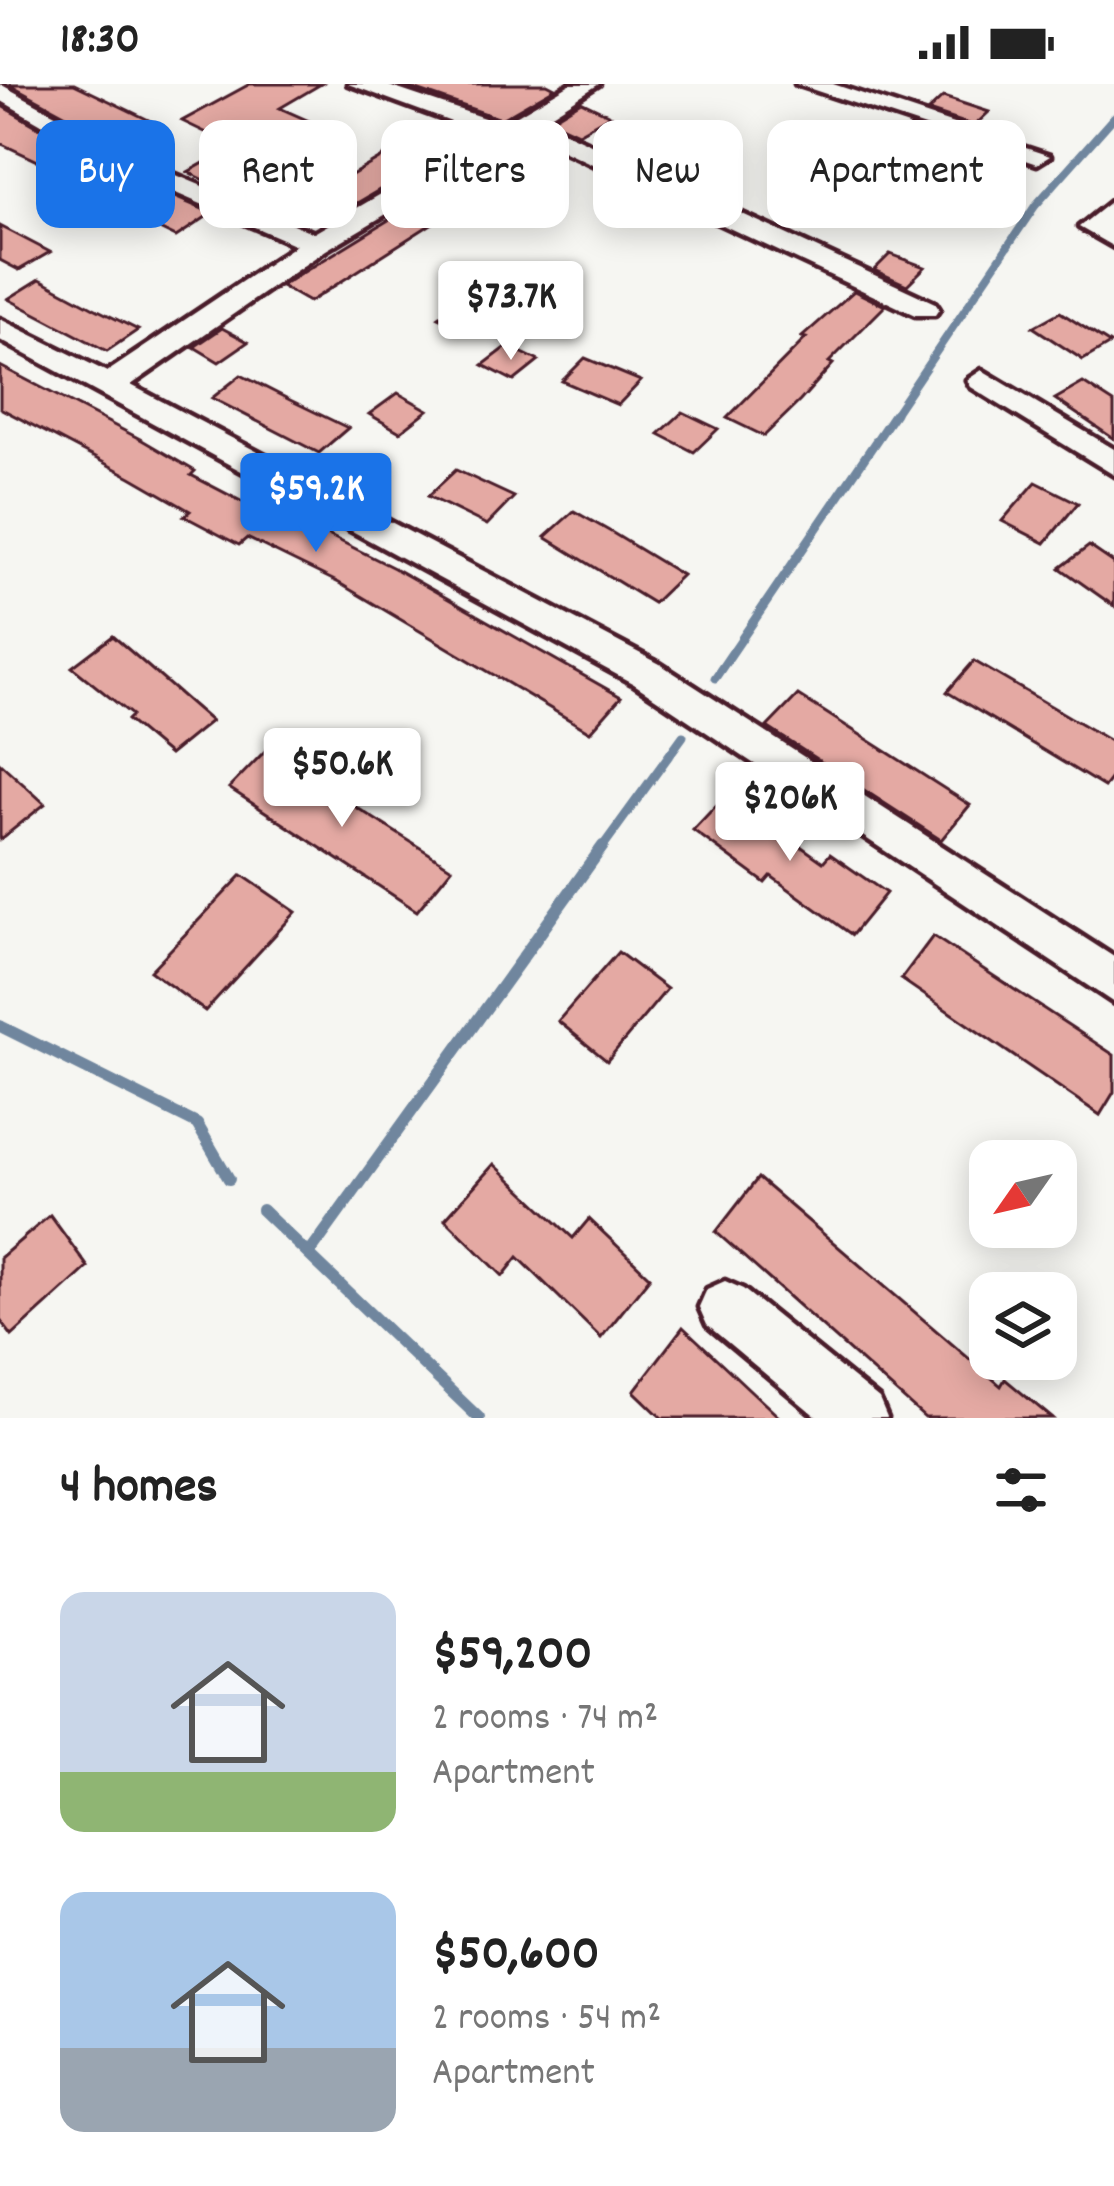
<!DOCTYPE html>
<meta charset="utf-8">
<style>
:root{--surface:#fff;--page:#f2f2f2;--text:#222;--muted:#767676;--accent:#1a73e8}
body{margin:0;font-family:Dekko,sans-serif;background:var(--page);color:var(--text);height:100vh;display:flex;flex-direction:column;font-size:45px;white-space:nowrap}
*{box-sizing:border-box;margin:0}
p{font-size:39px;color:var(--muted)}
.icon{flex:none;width:66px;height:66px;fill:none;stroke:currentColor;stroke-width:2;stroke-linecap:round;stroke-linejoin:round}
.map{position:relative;height:1334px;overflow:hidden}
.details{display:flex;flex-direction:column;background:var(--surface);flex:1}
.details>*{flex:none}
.hud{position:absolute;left:36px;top:36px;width:1044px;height:108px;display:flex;gap:24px}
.needle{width:78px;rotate:236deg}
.fabs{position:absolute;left:969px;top:1056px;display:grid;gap:24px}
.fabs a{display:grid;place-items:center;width:108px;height:108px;border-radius:24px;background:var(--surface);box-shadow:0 6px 30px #0003;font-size:60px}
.price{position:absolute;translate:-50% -102px;padding:0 27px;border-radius:12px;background:#fff;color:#222;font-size:39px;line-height:78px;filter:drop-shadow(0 3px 6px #0008)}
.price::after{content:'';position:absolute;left:50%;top:72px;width:36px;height:27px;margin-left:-18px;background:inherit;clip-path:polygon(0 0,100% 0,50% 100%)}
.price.on{background:var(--accent);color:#fff}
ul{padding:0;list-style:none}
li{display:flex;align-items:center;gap:36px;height:300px;padding:0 60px}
li span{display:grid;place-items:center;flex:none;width:336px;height:240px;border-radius:24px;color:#555}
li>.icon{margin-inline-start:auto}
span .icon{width:144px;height:144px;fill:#fffc;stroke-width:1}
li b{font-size:51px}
h2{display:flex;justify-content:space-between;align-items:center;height:144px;padding:0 60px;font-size:51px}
.tag{padding:0 42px;border-radius:24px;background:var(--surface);box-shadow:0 6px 30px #0003;font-size:42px;line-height:108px}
.tag.on{background:var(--accent);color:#fff}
.status{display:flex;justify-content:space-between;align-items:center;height:84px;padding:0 60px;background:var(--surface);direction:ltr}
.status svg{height:33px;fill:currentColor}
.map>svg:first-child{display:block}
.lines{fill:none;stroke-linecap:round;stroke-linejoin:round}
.stream-far2{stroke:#70869e;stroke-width:8}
.stream-far1{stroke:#70869e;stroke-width:9}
.stream{stroke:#70869e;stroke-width:12}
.building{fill:#e4a9a3;stroke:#4a1f2b;stroke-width:3}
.street-casing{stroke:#4a1f2b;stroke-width:9}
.street{fill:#f6f6f2;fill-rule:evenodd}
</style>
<div class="status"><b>18:30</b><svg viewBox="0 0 49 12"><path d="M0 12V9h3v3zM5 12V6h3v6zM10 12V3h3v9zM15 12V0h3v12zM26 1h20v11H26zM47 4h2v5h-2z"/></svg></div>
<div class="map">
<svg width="1114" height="1334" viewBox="0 0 1114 1334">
<rect width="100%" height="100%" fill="#f6f6f2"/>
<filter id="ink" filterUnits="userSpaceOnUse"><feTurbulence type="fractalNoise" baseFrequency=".00833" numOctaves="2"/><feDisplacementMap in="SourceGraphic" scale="24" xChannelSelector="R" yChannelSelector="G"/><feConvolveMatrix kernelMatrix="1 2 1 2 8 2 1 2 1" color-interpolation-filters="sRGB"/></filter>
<g filter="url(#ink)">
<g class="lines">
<!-- stream-far2 -->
<polyline class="stream-far2" points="893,332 1035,122 1114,33"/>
<!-- stream-far1 -->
<g class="stream-far1">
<polyline points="715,594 895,329"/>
<polyline points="601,765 683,652"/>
</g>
<!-- stream -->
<g class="stream">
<polyline points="0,942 197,1040 229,1095"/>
<polyline points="262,1126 479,1334"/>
<polyline points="309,1170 603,762"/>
</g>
</g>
<!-- building -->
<g class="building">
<polygon points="9,0 74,0 157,40 120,60"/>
<polygon points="250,0 321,0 280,24 327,45 282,72 336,100 441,39 473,51 323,139 254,102 238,112 188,88 234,62 182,37"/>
<polygon points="399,0 547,0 555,4 501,35"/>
<polygon points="943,13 989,28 974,42 928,27"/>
<polygon points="581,17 610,31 578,49 550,36"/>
<polygon points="0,21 99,78 72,93 0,59"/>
<polygon points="911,43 958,58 939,77 893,61"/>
<polygon points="524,53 549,65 309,218 281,202"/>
<polygon points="170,111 212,129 176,153 135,133"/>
<polygon points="0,142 50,168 19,186 0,176"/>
<polygon points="890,170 925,183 907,201 874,186"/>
<polygon points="40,195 94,224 138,246 107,267 8,215"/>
<polygon points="854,207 885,222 829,278 833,280 800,317 764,352 727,334 806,254 802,253"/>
<polygon points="465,215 494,230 469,248 439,233"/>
<polygon points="1060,228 1110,260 1083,276 1033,243"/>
<polygon points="222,244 248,258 219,278 194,263"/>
<polygon points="508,262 539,277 514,297 483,281"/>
<polygon points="585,274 641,297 618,321 562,297"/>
<polygon points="0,282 142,356 195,387 191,391 302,449 310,442 394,484 621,613 590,648 339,499 247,454 239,461 184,432 190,427 131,393 0,324"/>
<polygon points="241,291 290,316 348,344 319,369 212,314"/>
<polygon points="1083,299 1114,319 1114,355 1055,315"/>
<polygon points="398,309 428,326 400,348 369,330"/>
<polygon points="683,328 718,345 694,368 659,350"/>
<polygon points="456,386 514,413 487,441 428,412"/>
<polygon points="1036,398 1078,419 1045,459 1002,437"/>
<polygon points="574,427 611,448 682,491 653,519 545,453"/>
<polygon points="1089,462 1114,479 1114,522 1060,484"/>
<polygon points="113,552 211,637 169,671 127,636 132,631 72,583"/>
<polygon points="974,577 1114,659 1114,690 1104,703 947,608"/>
<polygon points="798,611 895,673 970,721 941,756 767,643"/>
<polygon points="266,666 452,784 417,827 229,704"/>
<polygon points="0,679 45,720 0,756"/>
<polygon points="727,710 823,778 830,770 886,809 852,851 771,792 765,799 693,746"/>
<polygon points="242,791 296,828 205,927 150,887"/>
<polygon points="933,852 1114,971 1114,1008 1100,1031 901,895"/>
<polygon points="618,868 667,905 607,977 558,937"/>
<polygon points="494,1080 573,1154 589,1135 650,1193 601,1254 518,1173 503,1192 445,1135"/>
<polygon points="758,1094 1001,1302 1005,1295 1052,1334 925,1334 716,1148"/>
<polygon points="50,1131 88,1183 12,1252 0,1236 0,1174"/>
<polygon points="683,1243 750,1306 780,1334 662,1334 634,1307"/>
</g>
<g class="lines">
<!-- street casing -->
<g class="street-casing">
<g id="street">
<polygon points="0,0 138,75 314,149 484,50 348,0 383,0 502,40 570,0 599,0 541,37 935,219 939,225 935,231 915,231 524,48 326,166 131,301 660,580 1114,873 1114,919 634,600 0,256 0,235 107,288 296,161 120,85 0,16"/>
<polygon points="796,0 833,0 1050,72 1037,80 1028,77"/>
<polygon points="1114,115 1114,163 1079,143"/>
<polygon points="982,286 1114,365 1114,391 971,303 967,296"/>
<polygon points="725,1197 743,1205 879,1315 887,1334 818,1334 707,1241 699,1223 707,1205"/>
</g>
</g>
<!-- street -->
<use href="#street" class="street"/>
</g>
</g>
</svg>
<div class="fabs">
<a><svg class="needle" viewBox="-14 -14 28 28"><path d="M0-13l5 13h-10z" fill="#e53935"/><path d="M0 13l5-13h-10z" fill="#767676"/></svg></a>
<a><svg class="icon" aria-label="layers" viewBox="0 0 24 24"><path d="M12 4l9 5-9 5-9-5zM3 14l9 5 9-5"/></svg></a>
</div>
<b class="price" style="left:511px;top:279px">$73.7K</b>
<b class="price on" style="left:316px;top:471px">$59.2K</b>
<b class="price" style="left:342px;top:746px">$50.6K</b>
<b class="price" style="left:790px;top:780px">$206K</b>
<div class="hud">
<a class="tag on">Buy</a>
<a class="tag">Rent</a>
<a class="tag">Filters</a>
<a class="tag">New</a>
<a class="tag">Apartment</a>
</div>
</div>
<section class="details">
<h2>4 homes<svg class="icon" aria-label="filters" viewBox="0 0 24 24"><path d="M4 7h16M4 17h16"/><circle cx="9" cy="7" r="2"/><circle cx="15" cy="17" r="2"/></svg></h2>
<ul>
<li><span style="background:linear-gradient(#c9d6e8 75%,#8fb573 0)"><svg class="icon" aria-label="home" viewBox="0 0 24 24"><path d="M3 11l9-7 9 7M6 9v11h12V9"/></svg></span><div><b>$59,200</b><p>2 rooms · 74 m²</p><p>Apartment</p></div></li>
<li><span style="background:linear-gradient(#a9c7e8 65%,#9aa5b1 0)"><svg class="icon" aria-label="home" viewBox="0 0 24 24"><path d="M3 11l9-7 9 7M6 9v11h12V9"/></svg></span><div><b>$50,600</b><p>2 rooms · 54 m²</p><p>Apartment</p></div></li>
</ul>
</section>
